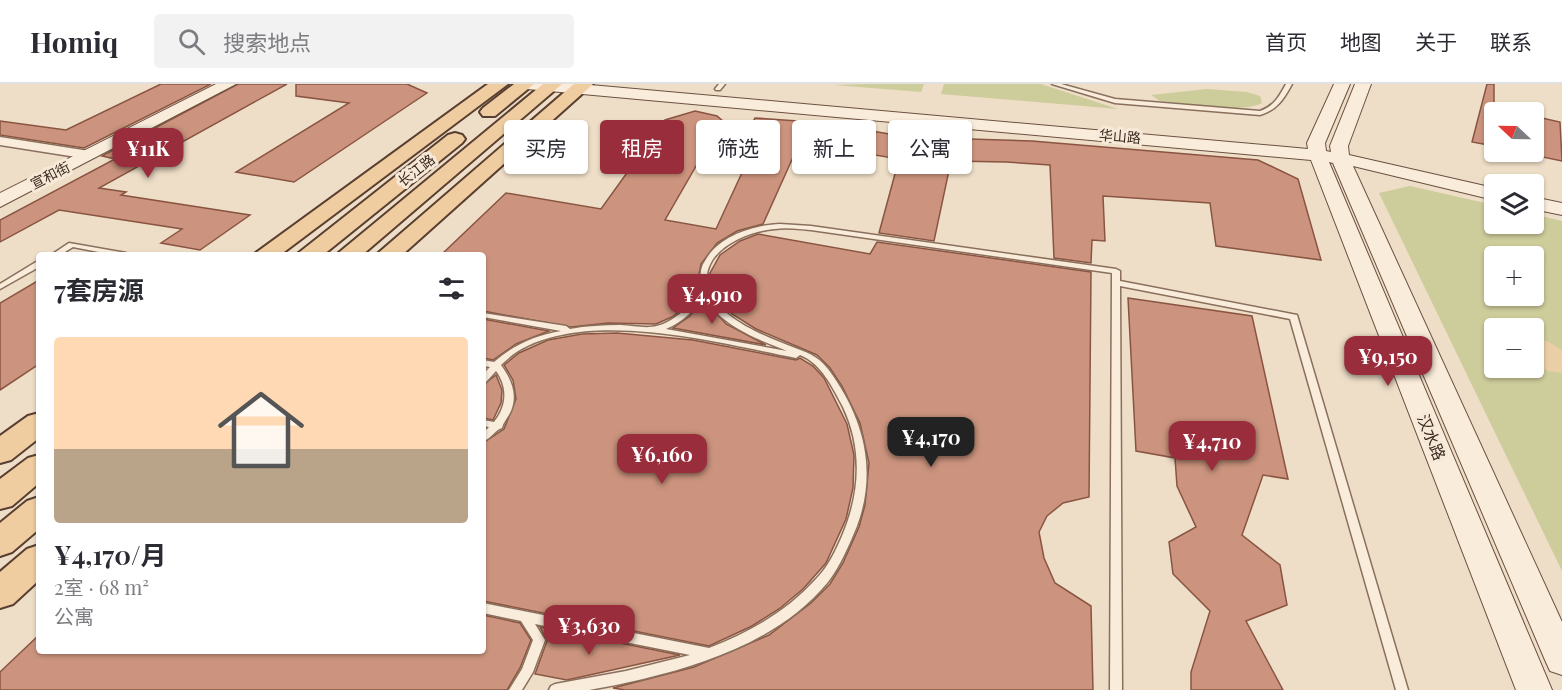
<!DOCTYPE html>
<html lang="zh">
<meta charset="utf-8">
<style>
:root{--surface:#fff;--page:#f2f2f3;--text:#2b2b33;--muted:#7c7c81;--line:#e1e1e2;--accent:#992d3c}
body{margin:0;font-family:"Playfair Display","Noto Sans SC",serif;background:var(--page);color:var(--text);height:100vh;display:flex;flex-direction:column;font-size:22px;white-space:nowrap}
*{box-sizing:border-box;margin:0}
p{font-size:20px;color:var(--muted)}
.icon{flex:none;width:33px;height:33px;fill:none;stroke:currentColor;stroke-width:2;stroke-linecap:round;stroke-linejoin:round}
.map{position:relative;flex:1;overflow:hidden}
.details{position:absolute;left:36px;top:168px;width:450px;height:402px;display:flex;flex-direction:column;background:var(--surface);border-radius:6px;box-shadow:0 2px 4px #0004}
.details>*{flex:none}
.top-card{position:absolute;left:504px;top:36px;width:570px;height:54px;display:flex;gap:12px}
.needle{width:39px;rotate:292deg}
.controls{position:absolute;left:1484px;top:18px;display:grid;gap:12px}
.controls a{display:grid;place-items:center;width:60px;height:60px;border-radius:6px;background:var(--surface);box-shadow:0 2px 4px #0004;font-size:30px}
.price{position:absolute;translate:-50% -51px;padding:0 14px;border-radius:12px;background:var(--accent);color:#fff;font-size:20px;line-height:39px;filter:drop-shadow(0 2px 3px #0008)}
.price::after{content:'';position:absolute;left:50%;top:36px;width:18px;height:14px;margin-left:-9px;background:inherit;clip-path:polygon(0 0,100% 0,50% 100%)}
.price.selected{background:#222;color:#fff}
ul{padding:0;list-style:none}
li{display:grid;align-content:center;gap:12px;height:318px;padding:0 18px}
li span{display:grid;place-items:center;height:186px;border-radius:6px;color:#555}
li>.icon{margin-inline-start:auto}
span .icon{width:108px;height:108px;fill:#fffc;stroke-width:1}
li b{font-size:26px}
h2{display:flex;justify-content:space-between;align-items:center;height:72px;padding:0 18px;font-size:26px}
.tag{padding:0 21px;border-radius:6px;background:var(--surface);box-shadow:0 2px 4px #0004;font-size:21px;line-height:54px}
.tag.selected{background:var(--accent);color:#fff}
header{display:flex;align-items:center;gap:36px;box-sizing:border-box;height:84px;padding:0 30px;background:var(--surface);border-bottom:2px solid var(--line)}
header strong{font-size:28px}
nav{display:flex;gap:33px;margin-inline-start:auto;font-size:21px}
.search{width:420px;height:54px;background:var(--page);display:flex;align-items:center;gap:15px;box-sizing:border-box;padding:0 21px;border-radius:6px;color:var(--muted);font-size:22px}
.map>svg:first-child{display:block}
.green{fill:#cdcc9b;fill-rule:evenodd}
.sand{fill:#eacea5}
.building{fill:#cc947e;stroke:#895542;stroke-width:1.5}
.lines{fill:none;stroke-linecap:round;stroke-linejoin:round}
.lane-casing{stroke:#8a6f5d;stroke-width:3}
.street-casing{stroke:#8a6f5d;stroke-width:3}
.secondary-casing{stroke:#6c5040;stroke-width:2}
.primary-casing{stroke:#583e30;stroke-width:4}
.lane{fill:#f9ecdb;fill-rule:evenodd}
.street{fill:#f9ecdb;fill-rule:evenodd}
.secondary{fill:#f9ecdb;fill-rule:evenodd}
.primary{fill:#f0cda0;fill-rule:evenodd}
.labels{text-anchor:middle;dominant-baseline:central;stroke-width:6;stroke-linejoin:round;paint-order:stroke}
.far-street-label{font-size:14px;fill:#3b2920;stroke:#f6e9d7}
.street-label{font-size:16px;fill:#3b2920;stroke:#f6e9d7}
</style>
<header>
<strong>Homiq</strong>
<div class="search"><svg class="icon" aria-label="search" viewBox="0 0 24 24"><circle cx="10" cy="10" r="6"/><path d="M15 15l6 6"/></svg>搜索地点</div>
<nav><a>首页</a><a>地图</a><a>关于</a><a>联系</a></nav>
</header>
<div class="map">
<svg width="1562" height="606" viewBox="0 0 1562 606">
<rect width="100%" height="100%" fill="#eedec7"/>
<!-- green -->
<g class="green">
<polygon points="866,0 924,0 921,8 834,1"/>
<polygon points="944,0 1041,0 1118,25 941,10"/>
<path d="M 1207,5 L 1247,8 L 1260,12 L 1262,19 C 1242,30 1185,19 1160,17 L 1151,11 Z"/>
<path d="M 1410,102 L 1494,121 L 1494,140 L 1533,140 L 1533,130 L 1562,137 L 1562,487 L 1379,109 ZM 1494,172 L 1533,172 L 1533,212 L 1494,212 ZM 1494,244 L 1533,244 L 1533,284 L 1494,284 Z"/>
</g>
<!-- sand -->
<polygon class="sand" points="1533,256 1547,257 1562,266 1562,289 1548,287 1533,280"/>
<!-- building -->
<g class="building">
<polygon points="161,0 211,0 84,64 0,51 0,37 66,46"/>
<polygon points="238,0 287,0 99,104 126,108 121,111 250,131 200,166 161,159 182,145 59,126 0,158 0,136 115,75 102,72"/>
<polygon points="296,0 407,0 427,9 294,98 236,88 349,19 296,12"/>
<polygon points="1487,0 1494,0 1494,62 1472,58"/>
<polygon points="695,27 717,32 740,52 714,51 665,136 716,145 758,54 745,53 755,34 827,39 906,53 1032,57 1258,76 1298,95 1321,176 1216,162 1210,119 1103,112 1105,157 1092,156 1091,179 1054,174 1050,81 1006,78 951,77 934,157 879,149 899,75 834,64 799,60 763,140 737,147 717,159 701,180 697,200 688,218 674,232 656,240 608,239 571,243 483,227 483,171 441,171 506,109 601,125 665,36"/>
<polygon points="1533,32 1560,38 1562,77 1533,71"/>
<polygon points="758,150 870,170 877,158 1091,188 1089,413 1063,419 1047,432 1039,448 1044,474 1055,499 1091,522 1093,606 625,606 613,604 694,583 769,551 811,519 830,500 843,479 859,443 865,421 869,379 860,339 842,302 830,284 817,271 756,245 732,230 715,213 710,202 709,191 720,171 740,157"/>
<polygon points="39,196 39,280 0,306 0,219"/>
<polygon points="703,214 726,240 766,261 673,244 690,232"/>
<polygon points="1128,214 1252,232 1288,395 1263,391 1242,451 1280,481 1287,521 1246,537 1283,606 1191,606 1191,588 1210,527 1173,490 1169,458 1196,443 1177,402 1175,374 1136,367"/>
<polygon points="483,235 549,247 516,260 493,276 483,274"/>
<polygon points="617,249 693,256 796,276 800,274 813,282 824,294 847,340 854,371 853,404 846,435 826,479 803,505 779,525 752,542 709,562 483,517 483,359 504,345 516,315 513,296 504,281 519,269 548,256 582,250"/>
<polygon points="496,291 502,306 501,319 493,336 483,334 483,301"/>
<polygon points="483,531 520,539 531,556 520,584 507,606 0,606 0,588 39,551 39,567 483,567"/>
<polygon points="540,543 680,571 567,596 535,590 547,557"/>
</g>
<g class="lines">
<!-- lane casing -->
<g class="lane-casing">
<g id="lane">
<polygon points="719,0 725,0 720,6 716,6 715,5"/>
<path d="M 1052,0 L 1061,0 L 1115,15 L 1260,27 C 1274,22 1279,13 1286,0 L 1292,0 C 1284,15 1277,26 1260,31 L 1115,19 Z"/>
<path d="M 780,140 L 811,142 L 1116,185 L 1120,187 L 1120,197 L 1297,231 L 1408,606 L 1396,606 L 1290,235 L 1120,202 L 1122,606 L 1110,606 L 1112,189 L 811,146 C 799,145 787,143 775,145 C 747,147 699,167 708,203 C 716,233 764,252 790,262 C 806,268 817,271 828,285 C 863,332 878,385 857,442 C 849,461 841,481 828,498 C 783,553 710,579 643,595 C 625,599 607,603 589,606 C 576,606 562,606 549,606 L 551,602 L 555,600 L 626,587 L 690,571 L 535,540 L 545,556 L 533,588 L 522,606 L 509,606 L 522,585 L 533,556 L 521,537 L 483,529 L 483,519 L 709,564 C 749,549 787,527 816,495 C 828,483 835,468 842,452 C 860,410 863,365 843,323 C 833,304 821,279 800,271 L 796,274 C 718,259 591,224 518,267 C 512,271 506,276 501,281 C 511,295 518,310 511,327 C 508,333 503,339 502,344 C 495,346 491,355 483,357 L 483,349 L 489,343 L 483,342 L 483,336 L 494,338 C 507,322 508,303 496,287 L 486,298 L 483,299 L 483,290 L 490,283 L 483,282 L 483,276 L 494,278 C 515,260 534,252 561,247 L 483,233 L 483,229 L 566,242 L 570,245 C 586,242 604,241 620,241 C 639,242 652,247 669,237 C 685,229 698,212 700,194 C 701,188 701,182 705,177 C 718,152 754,141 780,140 ZM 703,209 C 716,240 757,255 787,267 L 666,245 C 684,237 695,227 703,209 Z"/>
<polygon points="69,159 126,169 130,171 114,171 73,163 60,171 51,171"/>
<polygon points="36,178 39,178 39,183 0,205 0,200"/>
</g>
</g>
<!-- street casing -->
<g class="street-casing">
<polygon id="street" points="0,53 89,67 95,71 89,75 0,61"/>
</g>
<!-- secondary casing -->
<g class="secondary-casing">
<g id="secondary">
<polygon points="216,0 236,0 0,123 0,109"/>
<polygon points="519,0 579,0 1308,65 1307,59 1334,0 1350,0 1325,59 1326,67 1331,68 1330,62 1355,0 1371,0 1348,62 1349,71 1494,104 1494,116 1353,82 1562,538 1562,591 1550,587 1545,576 1333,79 1329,78 1552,606 1516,606 1311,76 527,5"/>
<polygon points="1533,113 1562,119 1562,131 1533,125"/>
</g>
</g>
<!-- primary casing -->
<g class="primary-casing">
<g id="primary">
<polygon points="488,0 508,0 280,171 253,171"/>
<polygon points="514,0 534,0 495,32 483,32 480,28 483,24"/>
<polygon points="543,0 562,0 362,171 336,171"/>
<polygon points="574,0 593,0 402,171 376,171"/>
<polygon points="455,49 462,51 465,55 462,59 323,171 296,171 448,51"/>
<polygon points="39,329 39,354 11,376 0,379 0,352 28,332"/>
<polygon points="39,371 39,399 12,422 0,425 0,395 28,374"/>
<polygon points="39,413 39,445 12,468 0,472 0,439 27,417"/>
<polygon points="39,461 39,496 13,520 0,524 0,488 27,465"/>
</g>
</g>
<!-- lane -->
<use href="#lane" class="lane"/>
<!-- street -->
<use href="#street" class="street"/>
<!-- secondary -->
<use href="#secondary" class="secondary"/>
<!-- primary -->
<use href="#primary" class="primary"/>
</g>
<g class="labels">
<!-- far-street labels -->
<g class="far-street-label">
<text transform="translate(1120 52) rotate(5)">华山路</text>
<text transform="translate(416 86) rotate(-38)">长江路</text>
<text transform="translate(50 91) rotate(-27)">宣和街</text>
</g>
<!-- street labels -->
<g class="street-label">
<text transform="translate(1432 353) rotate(68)">汉水路</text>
</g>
</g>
</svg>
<div class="controls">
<a><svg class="needle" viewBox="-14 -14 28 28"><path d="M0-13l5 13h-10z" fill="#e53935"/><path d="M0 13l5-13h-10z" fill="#7c7c81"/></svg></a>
<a><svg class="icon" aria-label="layers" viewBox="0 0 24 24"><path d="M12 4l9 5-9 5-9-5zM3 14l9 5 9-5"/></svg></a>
<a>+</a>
<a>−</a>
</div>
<b class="price" style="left:148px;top:95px">¥11K</b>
<b class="price" style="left:712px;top:241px">¥4,910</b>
<b class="price" style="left:1388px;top:303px">¥9,150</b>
<b class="price selected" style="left:931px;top:384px">¥4,170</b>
<b class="price" style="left:1212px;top:388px">¥4,710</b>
<b class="price" style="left:662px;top:401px">¥6,160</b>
<b class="price" style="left:589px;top:572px">¥3,630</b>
<div class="top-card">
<a class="tag">买房</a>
<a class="tag selected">租房</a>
<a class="tag">筛选</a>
<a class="tag">新上</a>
<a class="tag">公寓</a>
</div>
<section class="details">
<h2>7套房源<svg class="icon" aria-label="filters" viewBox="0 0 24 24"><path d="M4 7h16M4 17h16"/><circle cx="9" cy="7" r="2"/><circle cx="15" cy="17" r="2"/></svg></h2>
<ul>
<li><span style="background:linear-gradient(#ffd9b3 60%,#b9a48a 0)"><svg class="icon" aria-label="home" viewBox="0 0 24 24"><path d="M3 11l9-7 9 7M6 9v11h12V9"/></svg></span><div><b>¥4,170/月</b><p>2室 · 68 m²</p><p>公寓</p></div></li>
</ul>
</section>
</div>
